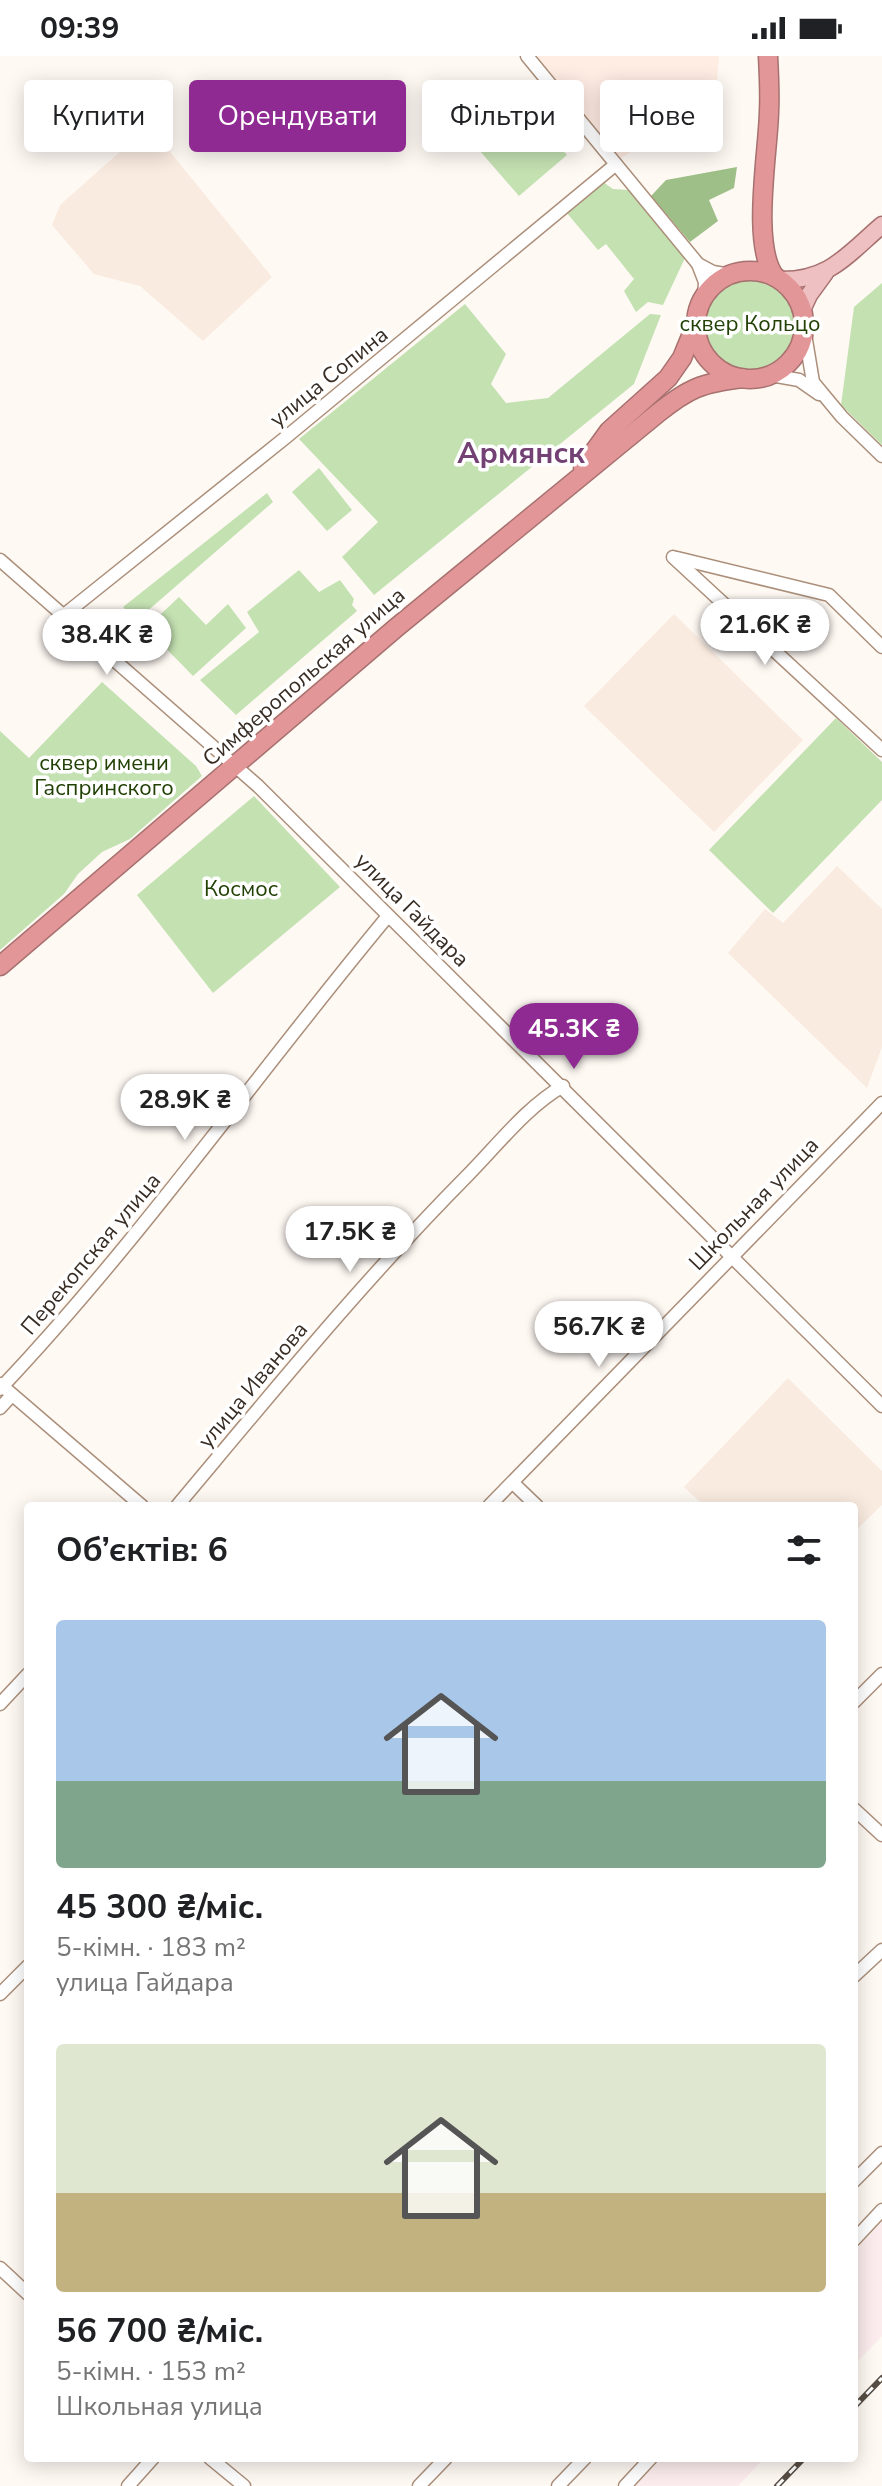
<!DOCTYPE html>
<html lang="uk">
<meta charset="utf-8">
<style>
:root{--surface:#fff;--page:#f2f2f2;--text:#202124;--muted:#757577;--accent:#8e2a91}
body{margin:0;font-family:"Nunito Sans",sans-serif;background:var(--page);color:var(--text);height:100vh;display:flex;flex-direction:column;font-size:30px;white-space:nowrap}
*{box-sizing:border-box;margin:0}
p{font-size:26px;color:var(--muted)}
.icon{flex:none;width:44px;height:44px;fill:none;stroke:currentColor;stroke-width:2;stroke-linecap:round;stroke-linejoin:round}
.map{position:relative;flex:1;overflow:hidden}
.details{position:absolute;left:24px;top:1446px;width:834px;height:960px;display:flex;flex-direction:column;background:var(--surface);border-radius:8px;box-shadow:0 4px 20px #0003}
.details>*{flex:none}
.hud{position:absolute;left:24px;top:24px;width:834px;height:72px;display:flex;gap:16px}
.price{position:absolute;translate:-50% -68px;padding:0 18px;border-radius:28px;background:#fff;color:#222;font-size:26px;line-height:52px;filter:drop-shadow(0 2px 4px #0008)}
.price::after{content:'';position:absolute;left:50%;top:48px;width:24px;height:18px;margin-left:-12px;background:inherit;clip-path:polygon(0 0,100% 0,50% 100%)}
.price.active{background:var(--accent);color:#fff}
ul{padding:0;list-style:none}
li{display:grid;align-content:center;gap:16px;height:424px;padding:0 32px}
li span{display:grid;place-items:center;height:248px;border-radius:8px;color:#555}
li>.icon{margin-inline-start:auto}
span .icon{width:144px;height:144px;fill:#fffc;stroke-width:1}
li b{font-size:34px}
h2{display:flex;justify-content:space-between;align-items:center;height:96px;padding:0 32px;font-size:34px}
.pill{padding:0 28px;border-radius:8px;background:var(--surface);box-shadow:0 4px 20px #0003;font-size:28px;line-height:72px}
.pill.active{background:var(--accent);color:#fff}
.status{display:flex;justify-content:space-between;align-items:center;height:56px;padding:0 40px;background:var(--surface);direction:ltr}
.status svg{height:22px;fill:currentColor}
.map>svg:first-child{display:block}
.commercial{fill:#ffece3}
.industrial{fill:#fceced}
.built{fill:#faebe0}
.green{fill:#c4e1b2}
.forest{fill:#9ebf88}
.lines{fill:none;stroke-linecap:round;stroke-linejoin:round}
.minor-casing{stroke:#ab8f7a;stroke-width:15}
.major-casing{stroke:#a7716f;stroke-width:19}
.highway-casing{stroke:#a7716f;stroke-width:21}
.minor{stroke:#fff;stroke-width:12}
.major{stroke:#eec0c1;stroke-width:16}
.highway{stroke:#e39697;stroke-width:18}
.rail-casing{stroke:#574d44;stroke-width:6}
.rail{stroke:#fff;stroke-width:3;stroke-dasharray:9;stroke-linecap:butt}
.labels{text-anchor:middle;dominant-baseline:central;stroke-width:7;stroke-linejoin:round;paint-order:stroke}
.park-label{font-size:22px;fill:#224105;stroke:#fff}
.street-label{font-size:22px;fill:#382d24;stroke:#fff}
.district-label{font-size:30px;font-weight:bold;fill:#734173;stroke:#fff}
</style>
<div class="status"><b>09:39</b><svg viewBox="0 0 49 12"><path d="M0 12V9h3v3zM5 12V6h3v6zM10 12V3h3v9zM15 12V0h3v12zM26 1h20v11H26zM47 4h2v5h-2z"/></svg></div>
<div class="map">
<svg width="882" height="2430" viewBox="0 0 882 2430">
<rect width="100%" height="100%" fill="#fff9f4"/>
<!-- commercial -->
<polygon class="commercial" points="537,0 719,0 717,26 720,36 620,103"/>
<!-- industrial -->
<g class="industrial">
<polygon points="882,2166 882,2280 854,2309 854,2196"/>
<polygon points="662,2402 764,2402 738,2430 636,2430"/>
</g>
<!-- built -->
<g class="built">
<polygon points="149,70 272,221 203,285 140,230 94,218 52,169 60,149"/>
<polygon points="674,558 803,684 714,776 584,650"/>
<polygon points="837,810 882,853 882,991 867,1032 728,897 765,853 783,867"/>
<polygon points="788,1322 882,1415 882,1449 854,1476 854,1450 704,1450 684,1431"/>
</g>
<!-- green -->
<g class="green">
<polygon points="520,45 567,99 519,140 473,87"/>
<polygon points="603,126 613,133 629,134 685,202 663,249 648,246 636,256 624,235 634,223 606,188 598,194 566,156"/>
<circle cx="750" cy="268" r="46"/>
<polygon points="882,227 882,389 841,349 854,251"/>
<polygon points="465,248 506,298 491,328 506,347 548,342 650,258 661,259 634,328 374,539 342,501 378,466 299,383"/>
<polygon points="319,412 352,454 327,475 292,436"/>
<polygon points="267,437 273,446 137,564 123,551"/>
<polygon points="299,514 319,536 340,524 354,543 352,549 357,555 236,659 200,624 259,576 247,556"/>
<polygon points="179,541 206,569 228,548 246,572 193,620 146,572"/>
<polygon points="102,626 196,710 202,720 130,783 102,796 78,818 64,838 0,894 0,675 29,702"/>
<polygon points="836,662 882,706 882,744 773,857 709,794"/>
<polygon points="254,740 340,831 213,937 137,839"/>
</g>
<!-- forest -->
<polygon class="forest" points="737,111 734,132 709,144 718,165 690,186 651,140 666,124"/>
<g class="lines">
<!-- minor casing -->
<g class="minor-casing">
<g id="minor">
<polyline points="527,0 698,208 705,226 704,241"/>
<polyline points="698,208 713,216 730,219"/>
<polyline points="804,272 813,326 842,361 882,400"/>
<polyline points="771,319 799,324 819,338"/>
<polyline points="673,501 882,694"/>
<polyline points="677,502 829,539 882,591"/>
<polyline points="0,504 258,730 882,1350"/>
<polyline points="64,559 285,382 615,109"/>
<polyline points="0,1328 142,1450"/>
<path d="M 0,1333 C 140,1185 258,1016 388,860"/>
<polyline points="0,1352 12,1339"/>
<polyline points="513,1427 537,1450"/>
<path d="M 177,1450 C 271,1338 363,1225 466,1121 C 496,1091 526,1051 563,1030"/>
<polyline points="489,1450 882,1047"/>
<polyline points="854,1646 882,1618"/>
<polyline points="0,1648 28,1618"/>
<polyline points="854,1753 882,1779"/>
<polyline points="854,1920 882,1894"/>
<polyline points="0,1938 28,1910"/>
<polyline points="854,2125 882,2097"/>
<polyline points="854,2184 882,2154"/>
<polyline points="0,2212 28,2238"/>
<polyline points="210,2402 244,2430"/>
<polyline points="128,2430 153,2402"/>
<polyline points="419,2430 446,2402"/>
<polyline points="558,2430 585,2402"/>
<polyline points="625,2430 651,2402"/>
</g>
</g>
<!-- major casing -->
<g class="major-casing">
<g id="major">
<path d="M 780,224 C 829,225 847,199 882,169"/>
<polyline points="802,254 809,239 825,217"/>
</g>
</g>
<!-- highway casing -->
<g class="highway-casing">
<g id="highway">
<path d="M 768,0 C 769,19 770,38 769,56 C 768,98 751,189 775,221"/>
<circle cx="750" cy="269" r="54"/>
<polyline points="583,411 609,375 668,322 682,302 696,268"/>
<path d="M 0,910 L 397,571 L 658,357 C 689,332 702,327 742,322"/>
</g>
</g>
<!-- minor -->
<use href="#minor" class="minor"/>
<!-- major -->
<use href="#major" class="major"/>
<!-- highway -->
<use href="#highway" class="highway"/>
<!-- rail casing -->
<g class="rail-casing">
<g id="rail">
<polyline points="854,2351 882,2322"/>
<polyline points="777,2430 804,2402"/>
</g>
</g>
<!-- rail -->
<use href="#rail" class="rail"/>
</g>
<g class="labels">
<!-- park labels -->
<g class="park-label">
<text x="750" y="268">сквер Кольцо</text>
<text x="104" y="707">сквер имени<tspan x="104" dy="25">Гаспринского</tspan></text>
<text x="241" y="833">Космос</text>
</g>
<!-- street labels -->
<g class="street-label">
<text transform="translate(329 321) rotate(-39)">улица Сопина</text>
<text transform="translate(304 621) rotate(-41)">Симферопольская улица</text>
<text transform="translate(412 854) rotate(45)">улица Гайдара</text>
<text transform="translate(754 1148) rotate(-46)">Школьная улица</text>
<text transform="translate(91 1198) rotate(-50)">Перекопская улица</text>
<text transform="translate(253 1329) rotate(-50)">улица Иванова</text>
</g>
<!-- district labels -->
<g class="district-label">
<text x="521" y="397">Армянск</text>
</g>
</g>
</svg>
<b class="price" style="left:765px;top:611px">21.6K ₴</b>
<b class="price" style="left:107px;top:621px">38.4K ₴</b>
<b class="price active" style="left:574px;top:1015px">45.3K ₴</b>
<b class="price" style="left:185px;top:1086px">28.9K ₴</b>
<b class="price" style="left:350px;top:1218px">17.5K ₴</b>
<b class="price" style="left:599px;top:1313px">56.7K ₴</b>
<div class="hud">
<a class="pill">Купити</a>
<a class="pill active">Орендувати</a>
<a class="pill">Фільтри</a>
<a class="pill">Нове</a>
</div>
<section class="details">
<h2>Об’єктів: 6<svg class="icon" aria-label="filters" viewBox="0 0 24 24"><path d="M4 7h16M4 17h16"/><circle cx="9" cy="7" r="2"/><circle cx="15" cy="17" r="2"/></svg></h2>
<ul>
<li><span style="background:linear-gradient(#a9c7e8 65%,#7fa58c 0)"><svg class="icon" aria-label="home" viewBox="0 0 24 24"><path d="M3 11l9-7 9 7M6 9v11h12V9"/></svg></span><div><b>45 300 ₴/міс.</b><p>5-кімн. · 183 m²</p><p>улица Гайдара</p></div></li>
<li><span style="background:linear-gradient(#dfe7d0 60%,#c2b280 0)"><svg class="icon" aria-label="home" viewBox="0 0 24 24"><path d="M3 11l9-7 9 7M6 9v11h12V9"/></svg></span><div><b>56 700 ₴/міс.</b><p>5-кімн. · 153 m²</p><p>Школьная улица</p></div></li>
</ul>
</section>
</div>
